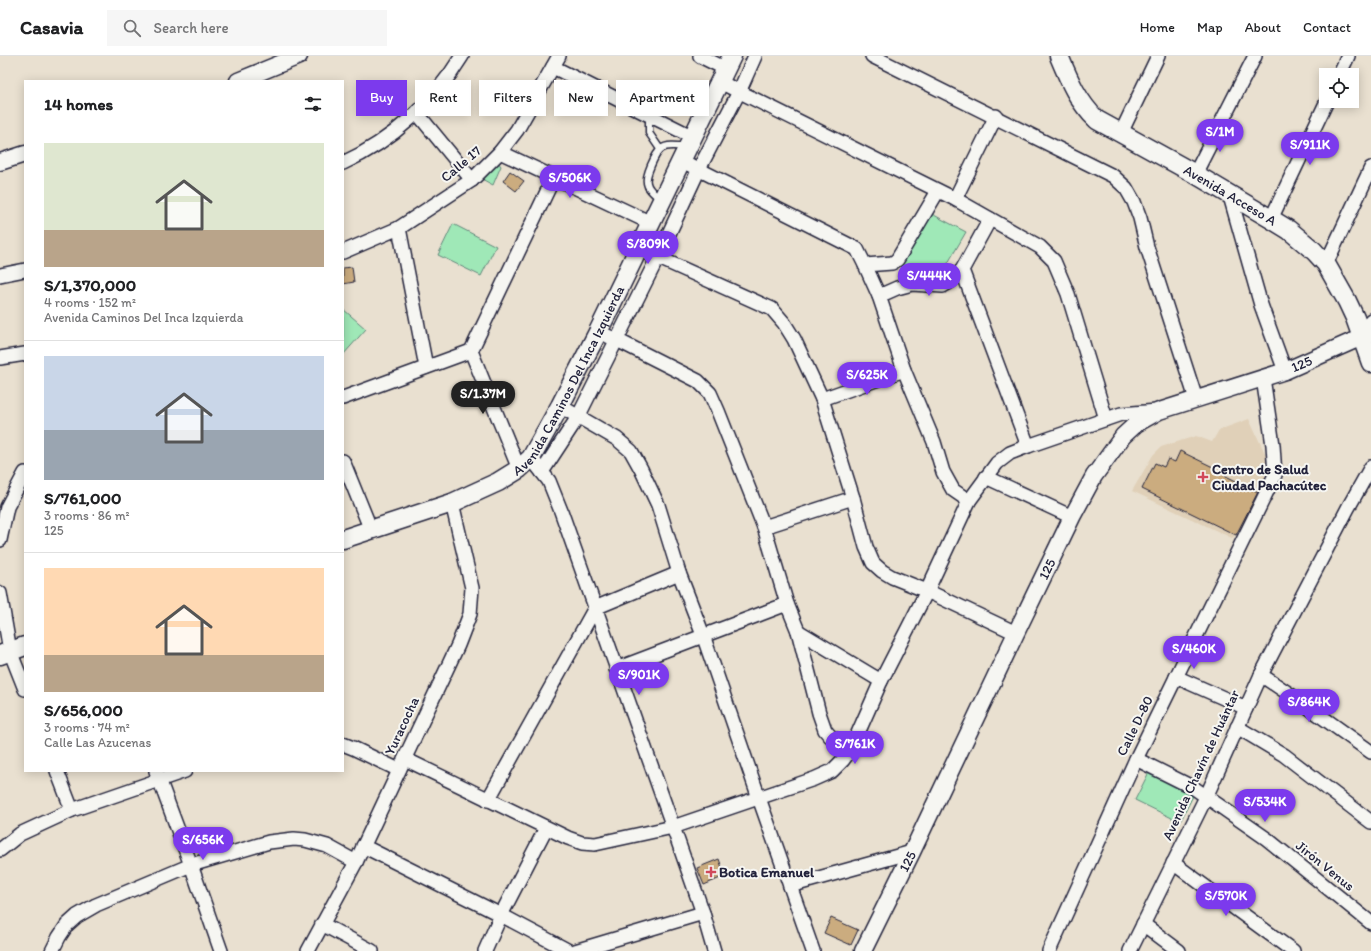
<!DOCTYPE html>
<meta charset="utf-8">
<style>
:root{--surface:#fff;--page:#f6f6f6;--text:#202124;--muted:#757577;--line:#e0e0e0;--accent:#7c3aed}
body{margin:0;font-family:Itim,sans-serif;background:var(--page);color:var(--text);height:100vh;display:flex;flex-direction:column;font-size:15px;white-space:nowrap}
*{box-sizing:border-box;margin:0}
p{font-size:13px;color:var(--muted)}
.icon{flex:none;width:22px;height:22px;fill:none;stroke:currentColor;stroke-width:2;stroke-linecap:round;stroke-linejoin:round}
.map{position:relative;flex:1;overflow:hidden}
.drawer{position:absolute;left:24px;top:24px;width:320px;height:692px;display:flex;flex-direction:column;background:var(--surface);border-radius:0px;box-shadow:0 2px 10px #0003}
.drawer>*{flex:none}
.banner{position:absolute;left:356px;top:24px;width:380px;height:36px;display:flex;gap:8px}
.tools{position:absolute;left:1319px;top:12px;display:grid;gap:8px}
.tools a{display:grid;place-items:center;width:40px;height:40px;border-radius:0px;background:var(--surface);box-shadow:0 2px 10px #0003;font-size:20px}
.price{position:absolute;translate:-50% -34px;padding:0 9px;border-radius:14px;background:var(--accent);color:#fff;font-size:13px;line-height:26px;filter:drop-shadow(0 1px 2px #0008)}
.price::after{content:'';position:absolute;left:50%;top:24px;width:12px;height:9px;margin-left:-6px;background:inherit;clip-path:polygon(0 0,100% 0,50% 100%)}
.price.current{background:#222;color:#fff}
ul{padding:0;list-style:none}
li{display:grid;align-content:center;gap:8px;height:212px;padding:0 20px}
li+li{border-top:1px solid var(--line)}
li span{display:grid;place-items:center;height:124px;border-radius:0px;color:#555}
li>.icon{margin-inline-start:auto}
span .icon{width:72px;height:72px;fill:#fffc;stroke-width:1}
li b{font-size:17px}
h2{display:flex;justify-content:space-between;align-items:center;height:48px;padding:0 20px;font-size:17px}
.pill{padding:0 14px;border-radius:0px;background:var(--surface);box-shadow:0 2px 10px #0003;font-size:14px;line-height:36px}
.pill.current{background:var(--accent);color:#fff}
header{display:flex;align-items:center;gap:24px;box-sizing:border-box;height:56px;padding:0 20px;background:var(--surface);border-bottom:1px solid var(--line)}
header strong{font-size:19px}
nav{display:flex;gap:22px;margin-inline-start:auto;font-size:14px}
.search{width:280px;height:36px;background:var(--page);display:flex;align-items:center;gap:10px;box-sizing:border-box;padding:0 14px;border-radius:0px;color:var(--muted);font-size:15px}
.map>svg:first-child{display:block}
.built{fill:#e0d0b8}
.green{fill:#9fe8b7;stroke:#608579}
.building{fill:#cbac7f;stroke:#22223b}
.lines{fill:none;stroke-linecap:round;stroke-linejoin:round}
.service-casing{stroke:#22223b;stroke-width:9}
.minor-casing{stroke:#22223b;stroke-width:16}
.tertiary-casing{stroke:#22223b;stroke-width:19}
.secondary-casing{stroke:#22223b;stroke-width:21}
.service{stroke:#f6f6f2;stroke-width:6}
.minor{stroke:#f6f6f2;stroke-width:13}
.tertiary{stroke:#f6f6f2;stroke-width:16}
.secondary{stroke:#f6f6f2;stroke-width:18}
.poi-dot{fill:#d1495b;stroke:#f6f6f2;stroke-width:1.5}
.labels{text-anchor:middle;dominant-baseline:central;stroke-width:4;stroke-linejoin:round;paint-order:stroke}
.street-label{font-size:14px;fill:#22223b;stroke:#f6f6f2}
.poi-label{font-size:14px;font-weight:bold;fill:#22223b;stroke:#f6f6f2;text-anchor:start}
</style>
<header>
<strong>Casavia</strong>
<div class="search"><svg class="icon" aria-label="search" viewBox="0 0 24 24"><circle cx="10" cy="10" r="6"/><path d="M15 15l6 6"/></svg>Search here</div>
<nav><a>Home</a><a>Map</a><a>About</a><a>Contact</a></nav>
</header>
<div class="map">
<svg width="1371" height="895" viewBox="0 0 1371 895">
<rect width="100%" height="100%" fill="#e9e0d0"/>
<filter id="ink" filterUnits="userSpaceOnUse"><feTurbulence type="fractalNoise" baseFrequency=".025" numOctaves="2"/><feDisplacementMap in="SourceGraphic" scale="8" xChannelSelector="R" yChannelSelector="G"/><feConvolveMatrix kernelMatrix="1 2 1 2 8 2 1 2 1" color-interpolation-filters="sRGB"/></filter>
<g filter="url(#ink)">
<!-- built -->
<polygon class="built" points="1249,363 1269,406 1268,416 1265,425 1236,479 1232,482 1132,435 1153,399 1161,391 1196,380 1212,386 1219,374"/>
<!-- green -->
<g class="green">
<polygon points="497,105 501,110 493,129 478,121"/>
<polygon points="932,158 966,176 937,226 901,210"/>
<polygon points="453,168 496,190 481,220 438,199"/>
<polygon points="343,253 366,273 343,299"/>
<polygon points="1149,716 1194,738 1180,766 1135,744"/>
</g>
<!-- building -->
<g class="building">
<polygon points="510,115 524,125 516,135 503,125"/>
<polygon points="352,211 354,226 343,228 343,212"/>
<polygon points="1180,395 1215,412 1214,414 1258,436 1236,479 1142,433 1155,407 1164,411 1168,403 1175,406"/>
<polygon points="719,803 725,820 704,829 697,812"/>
<polygon points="831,862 858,874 851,889 824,877"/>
</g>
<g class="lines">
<!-- service casing -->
<g class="service-casing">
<g id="service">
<polyline points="649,60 649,77 660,93"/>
<path d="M 661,144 C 656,139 648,134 647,127 C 645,120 655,98 661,93 C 667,88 678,90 685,91"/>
</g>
</g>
<!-- minor casing -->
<g class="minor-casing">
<g id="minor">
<polyline points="700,0 726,13"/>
<polyline points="872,0 1113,120 1126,132 1134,146 1140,162 1147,191 1196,343"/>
<polyline points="553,11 693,81"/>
<polyline points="1339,19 1348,0"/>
<polyline points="720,26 955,143 1040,191 1054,205 1068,238 1106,363"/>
<polyline points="417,57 472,124"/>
<polyline points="1121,77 1158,0"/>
<polyline points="500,96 651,167"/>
<polyline points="682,105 857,193 865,209 879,240 904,314 934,386 943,416 953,434 969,445"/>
<path d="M 343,107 C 392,85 434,46 462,0"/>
<polyline points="1195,118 1255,0"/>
<polyline points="1230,140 1261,249 1285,315"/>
<polyline points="955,143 996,60"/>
<polyline points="990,163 962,214 1028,390"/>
<polyline points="1271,163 1327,45"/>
<polyline points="399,172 426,311"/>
<polyline points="639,193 772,253 784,267 794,283 822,343 853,442 866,491 873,507 882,515 892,521 927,535 1016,577"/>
<polyline points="343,196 399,172 472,124 500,96 517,74 559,0"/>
<polyline points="1326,208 1371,112"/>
<polyline points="865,209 892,207 897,204 938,135"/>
<polyline points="0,219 25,214"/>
<polyline points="879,240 897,232 912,228 943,230 948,227 962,214"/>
<polyline points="598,276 617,284 698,325 710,337 718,355 764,471 787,548 798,575 819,657 825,674 830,680 851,693"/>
<polyline points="1362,280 1371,264"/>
<polyline points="471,295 519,413"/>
<polyline points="0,302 25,298"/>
<polyline points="343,342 471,295 554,121"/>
<polyline points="822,343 904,314"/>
<polyline points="560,350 617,383 631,395 641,413 658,449 679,517 703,579 759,742 813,895"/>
<polyline points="531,402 549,425 561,455 673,771 703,857 714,895"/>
<polyline points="343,405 371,474"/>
<polyline points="542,416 578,361 658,201 699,113 739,36 755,0"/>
<polyline points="986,421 1072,461"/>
<polyline points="764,471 853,442"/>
<polyline points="0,484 7,451 25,417"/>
<polyline points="0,537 10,595 25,633"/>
<polyline points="798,575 881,625"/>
<polyline points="616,613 787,548"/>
<polyline points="1261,619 1301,646 1371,696"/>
<polyline points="1176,621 1246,652"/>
<polyline points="1237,671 1284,699 1371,766"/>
<polyline points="343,688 353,692 399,714"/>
<polyline points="405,703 568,782 582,787 595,788 673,771 814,723 832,715 843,704 851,693 881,625 927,535 969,445 997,407 1010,397 1028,390 1121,358 1157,355"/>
<polyline points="1136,703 1194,732 1267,783 1371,867"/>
<polyline points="57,715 72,754"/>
<polyline points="156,715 191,809 221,895"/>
<polyline points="488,744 595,552 679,517"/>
<polyline points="363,790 501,859 569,895"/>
<polyline points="0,794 20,778 72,754 185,715"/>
<polyline points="1173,807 1293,895"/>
<polyline points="790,830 912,796"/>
<polyline points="322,868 372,895"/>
<polyline points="1143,868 1179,895"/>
<polyline points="52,895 59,881 67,869 77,860 96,849 191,809 269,786 294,783 305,784 327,790 356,806"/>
<polyline points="308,895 356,806 458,589 470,558 472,532 452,447"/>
<polyline points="485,895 501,859 546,772"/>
<polyline points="575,895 703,857"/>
<polyline points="1049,895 1136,703 1275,419 1273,389 1263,322"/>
<polyline points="1130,895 1206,741 1261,619 1348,452 1371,411"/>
</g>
</g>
<!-- tertiary casing -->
<g class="tertiary-casing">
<g id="tertiary">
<polyline points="238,25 299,0"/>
<polyline points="0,106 25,98"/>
<path id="s1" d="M 863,895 L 912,796 L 1016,577 L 1072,461 L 1094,420 L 1123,380 L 1136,368 L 1159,355 L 1285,315 L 1371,277"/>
</g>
</g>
<!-- secondary casing -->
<g class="secondary-casing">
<g id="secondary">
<path id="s2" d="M 1059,0 C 1069,24 1078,46 1097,64 L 1195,118 L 1271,163 L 1289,174 L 1314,195 L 1326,208 L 1347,245 L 1355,262 L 1371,307"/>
<path id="s3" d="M 343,483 L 452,447 L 498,426 L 519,413 L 531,402 L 560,350 L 598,276 L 732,0"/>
<polyline points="0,599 25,590"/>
</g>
</g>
<!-- service -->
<use href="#service" class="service"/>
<!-- minor -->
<use href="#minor" class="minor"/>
<!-- tertiary -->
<use href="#tertiary" class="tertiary"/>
<!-- secondary -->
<use href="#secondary" class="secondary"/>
</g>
</g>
<!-- markers -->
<g class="poi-dot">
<path d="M1201 415h4v4h4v4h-4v4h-4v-4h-4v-4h4z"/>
<path d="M709 810h4v4h4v4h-4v4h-4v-4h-4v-4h4z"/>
</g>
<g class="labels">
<!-- street labels -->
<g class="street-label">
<text transform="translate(461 108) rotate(-40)">Calle 17</text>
<text stroke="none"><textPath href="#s2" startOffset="228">Avenida Acceso A</textPath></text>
<text stroke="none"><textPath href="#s1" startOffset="772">125</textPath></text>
<text stroke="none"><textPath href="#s3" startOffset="292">Avenida Caminos Del Inca Izquierda</textPath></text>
<text stroke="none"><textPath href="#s1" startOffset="424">125</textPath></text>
<text transform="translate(402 670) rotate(-65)">Yuracocha</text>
<text transform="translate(1135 670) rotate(-64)">Calle D-80</text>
<text transform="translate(1201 709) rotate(-65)">Avenida Chavín de Huántar</text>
<text stroke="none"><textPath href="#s1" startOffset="100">125</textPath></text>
<text transform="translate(1325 810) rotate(39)">Jirón Venus</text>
</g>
<!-- poi labels -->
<g class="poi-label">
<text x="1212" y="413">Centro de Salud<tspan x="1212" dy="16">Ciudad Pachacútec</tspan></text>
<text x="719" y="816">Botica Emanuel</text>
</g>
</g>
</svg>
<div class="tools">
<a><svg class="icon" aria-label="locate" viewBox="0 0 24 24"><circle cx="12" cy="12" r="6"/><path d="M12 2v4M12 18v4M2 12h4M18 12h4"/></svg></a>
</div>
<b class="price" style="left:1220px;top:97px">S/1M</b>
<b class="price" style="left:1310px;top:110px">S/911K</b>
<b class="price" style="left:570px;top:143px">S/506K</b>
<b class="price" style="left:648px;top:209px">S/809K</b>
<b class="price" style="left:929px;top:241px">S/444K</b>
<b class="price" style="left:867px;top:340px">S/625K</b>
<b class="price current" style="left:483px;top:359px">S/1.37M</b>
<b class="price" style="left:1194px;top:614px">S/460K</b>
<b class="price" style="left:639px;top:640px">S/901K</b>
<b class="price" style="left:1309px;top:667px">S/864K</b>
<b class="price" style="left:855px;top:709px">S/761K</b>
<b class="price" style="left:1265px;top:767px">S/534K</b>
<b class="price" style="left:203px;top:805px">S/656K</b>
<b class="price" style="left:1226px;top:861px">S/570K</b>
<div class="banner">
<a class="pill current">Buy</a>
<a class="pill">Rent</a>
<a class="pill">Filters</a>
<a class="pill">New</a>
<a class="pill">Apartment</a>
</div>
<section class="drawer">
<h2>14 homes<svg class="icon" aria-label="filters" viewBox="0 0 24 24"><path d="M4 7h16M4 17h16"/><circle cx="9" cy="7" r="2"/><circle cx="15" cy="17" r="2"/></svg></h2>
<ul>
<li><span style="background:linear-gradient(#dfe7d0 70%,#b9a48a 0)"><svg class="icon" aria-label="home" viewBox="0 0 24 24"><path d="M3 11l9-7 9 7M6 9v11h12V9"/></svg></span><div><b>S/1,370,000</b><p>4 rooms · 152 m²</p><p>Avenida Caminos Del Inca Izquierda</p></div></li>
<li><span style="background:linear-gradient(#c9d6e8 60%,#9aa5b1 0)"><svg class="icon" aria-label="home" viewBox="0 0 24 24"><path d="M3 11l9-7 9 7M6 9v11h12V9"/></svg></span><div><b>S/761,000</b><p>3 rooms · 86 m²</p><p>125</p></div></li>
<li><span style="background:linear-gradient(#ffd9b3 70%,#b9a48a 0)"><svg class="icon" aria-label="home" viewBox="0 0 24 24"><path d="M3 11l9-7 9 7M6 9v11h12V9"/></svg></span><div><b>S/656,000</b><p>3 rooms · 74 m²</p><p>Calle Las Azucenas</p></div></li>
</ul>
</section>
</div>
